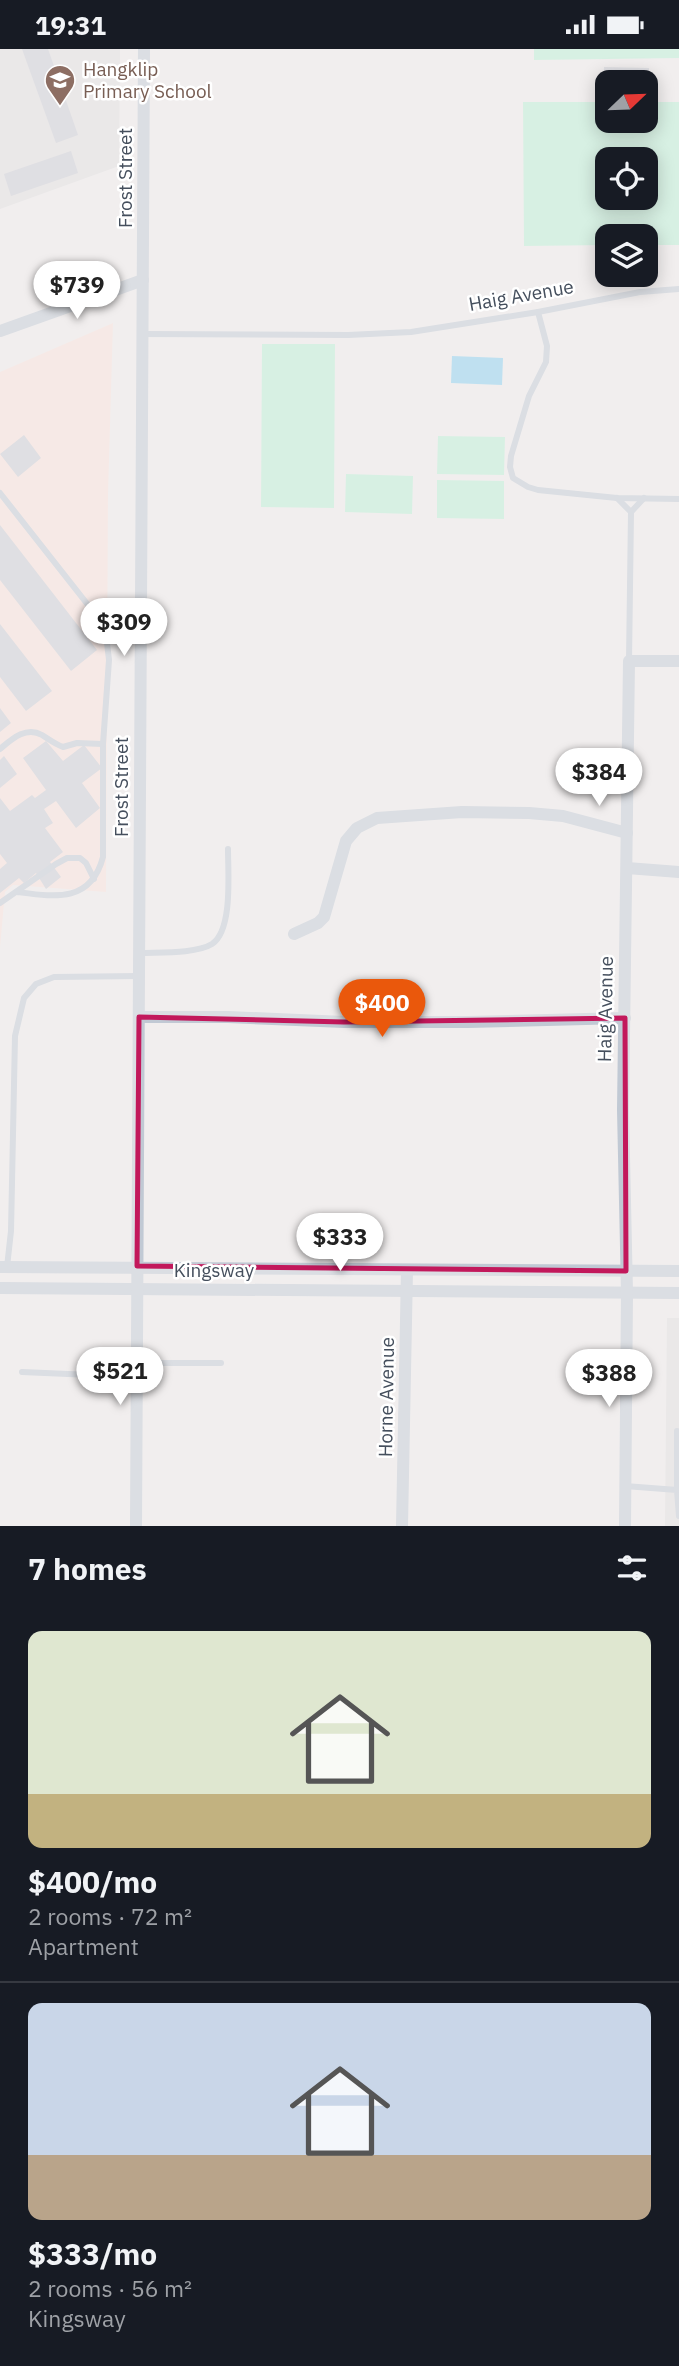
<!DOCTYPE html>
<meta charset="utf-8">
<style>
:root{--surface:#171b24;--page:#242831;--text:#f1f3f6;--muted:#9ea1a6;--line:#363941;--accent:#ea580c}
body{margin:0;font-family:"IBM Plex Sans",sans-serif;background:var(--page);color:var(--text);height:100vh;display:flex;flex-direction:column;font-size:26px;white-space:nowrap}
*{box-sizing:border-box;margin:0}
p{font-size:23px;color:var(--muted)}
.icon{flex:none;width:38px;height:38px;fill:none;stroke:currentColor;stroke-width:2;stroke-linecap:round;stroke-linejoin:round}
.map{position:relative;height:1477px;overflow:hidden}
.side{display:flex;flex-direction:column;background:var(--surface);flex:1}
.side>*{flex:none}
.needle{width:46px;rotate:67deg}
.controls{position:absolute;left:595px;top:21px;display:grid;gap:14px}
.controls a{display:grid;place-items:center;width:63px;height:63px;border-radius:14px;background:var(--surface);box-shadow:0 4px 18px #0003;font-size:35px}
.price{position:absolute;translate:-50% -60px;padding:0 16px;border-radius:24px;background:#fff;color:#222;font-size:23px;line-height:46px;filter:drop-shadow(0 2px 4px #0008)}
.price::after{content:'';position:absolute;left:50%;top:42px;width:21px;height:16px;margin-left:-10px;background:inherit;clip-path:polygon(0 0,100% 0,50% 100%)}
.price.current{background:var(--accent);color:#fff}
ul{padding:0;list-style:none}
li{display:grid;align-content:center;gap:14px;height:371px;padding:0 28px}
li+li{border-top:2px solid var(--line)}
li span{display:grid;place-items:center;height:217px;border-radius:14px;color:#555}
li>.icon{margin-inline-start:auto}
span .icon{width:126px;height:126px;fill:#fffc;stroke-width:1}
li b{font-size:30px}
h2{display:flex;justify-content:space-between;align-items:center;height:84px;padding:0 28px;font-size:30px}
.status{display:flex;justify-content:space-between;align-items:center;height:49px;padding:0 35px;background:var(--surface);direction:ltr}
.status svg{height:19px;fill:currentColor}
.map>svg:first-child{display:block}
.education{fill:#e2dfe0}
.medical{fill:#fde3dc}
.green{fill:#b9f2d5;fill-rule:evenodd}
.water{fill:#83cff2}
.building{fill:#caccd4}
.lines{fill:none;stroke-linecap:round;stroke-linejoin:round}
.lane{stroke:#c1c9d4;stroke-width:6}
.street{stroke:#c1c9d4;stroke-width:12}
.marked{fill:none;stroke:#c2185b;stroke-width:5;stroke-linejoin:round}
.labels{text-anchor:middle;dominant-baseline:central;stroke-width:5;stroke-linejoin:round;paint-order:stroke}
.education-label{font-size:19px;fill:#785e54;stroke:#fff;text-anchor:start}
.street-label{font-size:19px;fill:#454f5d;stroke:#fff}
</style>
<div class="status"><b>19:31</b><svg viewBox="0 0 49 12"><path d="M0 12V9h3v3zM5 12V6h3v6zM10 12V3h3v9zM15 12V0h3v12zM26 1h20v11H26zM47 4h2v5h-2z"/></svg></div>
<div class="map">
<svg width="679" height="1477" viewBox="0 0 679 1477">
<rect width="100%" height="100%" fill="#f1eeee"/>
<!-- education -->
<g class="education">
<polygon points="0,0 120,0 119,117 0,160"/>
<polygon points="667,1269 679,1269 679,1477 665,1477"/>
</g>
<!-- medical -->
<polygon class="medical" points="113,274 108,446 106,843 13,836 5,843 0,899 0,323"/>
<!-- green -->
<g class="green">
<polygon points="534,0 679,0 679,9 534,11"/>
<path d="M 523,53 L 607,53 L 607,72 L 646,72 L 646,53 L 679,53 L 679,196 L 646,196 L 646,187 L 607,187 L 607,196 L 524,197 ZM 607,110 L 646,110 L 646,149 L 607,149 Z"/>
<polygon points="262,295 335,295 334,459 261,458"/>
<polygon points="438,387 505,388 504,426 437,425"/>
<polygon points="346,425 413,427 412,465 345,463"/>
<polygon points="437,431 504,432 504,470 437,469"/>
</g>
<!-- water -->
<polygon class="water" points="452,307 503,309 502,336 451,334"/>
<!-- building -->
<g class="building">
<polygon points="22,0 48,0 78,86 56,94"/>
<polygon points="604,18 649,19 649,43 646,43 646,33 607,33 607,42 603,42"/>
<polygon points="71,102 78,124 11,147 4,125"/>
<polygon points="24,386 41,409 18,428 0,405"/>
<polygon points="0,476 97,601 71,622 0,531"/>
<polygon points="0,575 52,642 26,662 0,628"/>
<polygon points="0,659 11,674 0,683"/>
<polygon points="46,692 63,712 84,696 102,719 82,734 100,759 76,779 56,752 44,760 53,774 45,779 63,803 50,813 61,828 46,840 36,824 24,834 19,829 0,844 0,820 7,814 0,805 0,749 10,762 32,746 35,749 46,741 23,709"/>
<polygon points="4,707 17,725 0,739 0,711"/>
</g>
<g class="lines">
<!-- lane -->
<g class="lane">
<polyline points="538,263 547,297 546,313 529,347 511,407 510,418 513,429 528,438 538,441 617,449 679,450"/>
<polyline points="142,285 348,286 411,283 538,263 640,243 679,240"/>
<path d="M 0,444 L 92,561 L 107,594 L 109,611 L 103,695 L 103,808 C 91,854 55,848 17,843"/>
<polyline points="617,449 631,463"/>
<polyline points="629,612 631,463 644,449"/>
<path d="M 0,700 C 12,690 26,677 42,686 C 50,691 55,695 63,698 L 77,694 L 103,695"/>
<polyline points="0,854 56,815 67,809 80,809 86,814 94,830"/>
<path d="M 140,904 C 158,903 196,905 212,895 C 233,881 228,824 228,800"/>
<polyline points="7,1218 11,1182 15,987 24,949 36,935 54,928 139,927"/>
<polyline points="137,1314 221,1314"/>
<polyline points="22,1323 137,1328"/>
<polyline points="625,1437 677,1441 679,1467"/>
<polyline points="677,1441 677,1382"/>
</g>
<!-- street -->
<g class="street">
<polyline points="0,282 143,231"/>
<polyline points="627,819 679,823"/>
<polyline points="294,885 318,874 324,868 346,792 357,779 377,769 462,763 529,764 563,767 627,784"/>
<polyline points="139,968 228,968 344,973 468,973 625,969"/>
<polyline points="0,1218 679,1222"/>
<polyline points="0,1239 679,1244"/>
<polyline points="136,1477 144,0"/>
<polyline points="402,1477 407,1221"/>
<polyline points="625,1477 627,1244 623,1061 629,612 679,612"/>
</g>
</g>
<!-- marked area -->
<path d="M0 0H679V1477H0ZM 139,968 L 344,973 L 625,969 L 626,1222 L 137,1217 Z" fill="#f1eeee" fill-opacity=".55" fill-rule="evenodd"/>
<path class="marked" d="M 139,968 L 344,973 L 625,969 L 626,1222 L 137,1217 Z"/>
<!-- icons -->
<defs>
<g id="school-pin" transform="scale(1.575)"><path d="M0 17L-7.5 6A9.5 9.5 0 1 1 7.5 6Z" fill="#8d6e63" stroke="#fff"/><path d="M0-5L7-2L0 1L-7-2ZM-4 1L0 2.5L4 1V4Q0 6-4 4Z" fill="#fff"/></g>
</defs>
<g fill-rule="evenodd">
<use href="#school-pin" x="60" y="31"/>
</g>
<g class="labels">
<!-- education labels -->
<g class="education-label">
<text x="83" y="20">Hangklip<tspan x="83" dy="22">Primary School</tspan></text>
</g>
<!-- street labels -->
<g class="street-label">
<text transform="translate(125 129) rotate(-90)">Frost Street</text>
<text transform="translate(521 246) rotate(-10)">Haig Avenue</text>
<text transform="translate(121 738) rotate(-90)">Frost Street</text>
<text transform="translate(605 960) rotate(-89)">Haig Avenue</text>
<text x="214" y="1221">Kingsway</text>
<text transform="translate(386 1348) rotate(-89)">Horne Avenue</text>
</g>
</g>
</svg>
<div class="controls">
<a><svg class="needle" viewBox="-14 -14 28 28"><path d="M0-13l5 13h-10z" fill="#e53935"/><path d="M0 13l5-13h-10z" fill="#9ea1a6"/></svg></a>
<a><svg class="icon" aria-label="locate" viewBox="0 0 24 24"><circle cx="12" cy="12" r="6"/><path d="M12 2v4M12 18v4M2 12h4M18 12h4"/></svg></a>
<a><svg class="icon" aria-label="layers" viewBox="0 0 24 24"><path d="M12 4l9 5-9 5-9-5zM3 14l9 5 9-5"/></svg></a>
</div>
<b class="price" style="left:77px;top:272px">$739</b>
<b class="price" style="left:124px;top:609px">$309</b>
<b class="price" style="left:599px;top:759px">$384</b>
<b class="price current" style="left:382px;top:990px">$400</b>
<b class="price" style="left:340px;top:1224px">$333</b>
<b class="price" style="left:120px;top:1358px">$521</b>
<b class="price" style="left:609px;top:1360px">$388</b>
</div>
<section class="side">
<h2>7 homes<svg class="icon" aria-label="filters" viewBox="0 0 24 24"><path d="M4 7h16M4 17h16"/><circle cx="9" cy="7" r="2"/><circle cx="15" cy="17" r="2"/></svg></h2>
<ul>
<li><span style="background:linear-gradient(#dfe7d0 75%,#c2b280 0)"><svg class="icon" aria-label="home" viewBox="0 0 24 24"><path d="M3 11l9-7 9 7M6 9v11h12V9"/></svg></span><div><b>$400/mo</b><p>2 rooms · 72 m²</p><p>Apartment</p></div></li>
<li><span style="background:linear-gradient(#c9d6e8 70%,#b9a48a 0)"><svg class="icon" aria-label="home" viewBox="0 0 24 24"><path d="M3 11l9-7 9 7M6 9v11h12V9"/></svg></span><div><b>$333/mo</b><p>2 rooms · 56 m²</p><p>Kingsway</p></div></li>
</ul>
</section>
